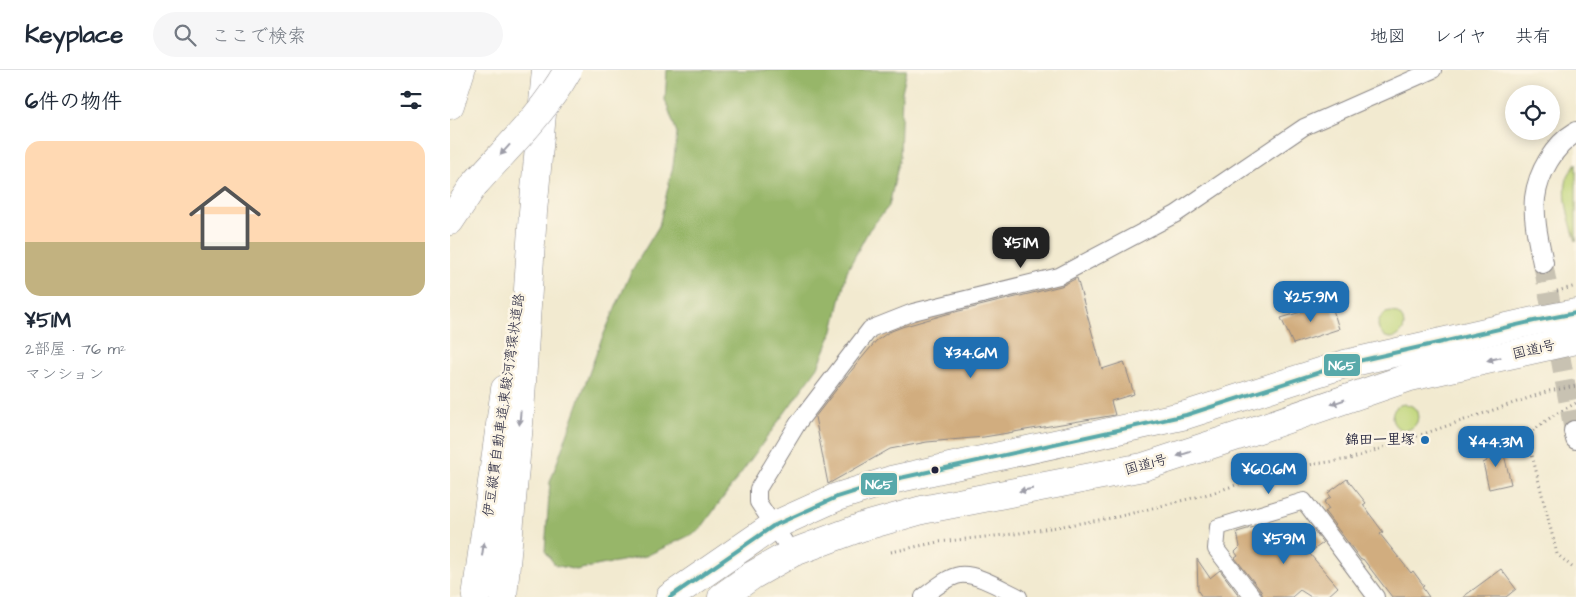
<!DOCTYPE html>
<html lang="ja">
<meta charset="utf-8">
<style>
:root{--surface:#fff;--page:#f6f6f7;--text:#1f2937;--muted:#747a83;--line:#e0e1e3;--accent:#1f6fb2}
body{margin:0;font-family:"Architects Daughter","Klee One",sans-serif;background:var(--page);color:var(--text);height:100vh;display:flex;flex-direction:column;font-size:19px;white-space:nowrap}
*{box-sizing:border-box;margin:0}
p{font-size:16px;color:var(--muted)}
.icon{flex:none;width:28px;height:28px;fill:none;stroke:currentColor;stroke-width:2;stroke-linecap:round;stroke-linejoin:round}
.map{position:relative;flex:1;overflow:hidden}
.details{display:flex;flex-direction:column;background:var(--surface);width:450px}
.details>*{flex:none}
.controls{position:absolute;left:1055px;top:15px;display:grid;gap:10px}
.controls a{display:grid;place-items:center;width:55px;height:55px;border-radius:50%;background:var(--surface);box-shadow:0 2px 12px #0003;font-size:25px}
.price{position:absolute;translate:-50% -42px;padding:0 11px;border-radius:10px;background:var(--accent);color:#fff;font-size:16px;line-height:32px;filter:drop-shadow(0 1px 2px #0008)}
.price::after{content:'';position:absolute;left:50%;top:30px;width:15px;height:11px;margin-left:-8px;background:inherit;clip-path:polygon(0 0,100% 0,50% 100%)}
.price.active{background:#222;color:#fff}
ul{padding:0;list-style:none}
li{display:grid;align-content:center;gap:10px;height:265px;padding:0 25px}
li+li{border-top:1px solid var(--line)}
li span{display:grid;place-items:center;height:155px;border-radius:15px;color:#555}
li>.icon{margin-inline-start:auto}
span .icon{width:90px;height:90px;fill:#fffc;stroke-width:1}
li b{font-size:21px}
h2{display:flex;justify-content:space-between;align-items:center;height:60px;padding:0 25px;font-size:21px}
header{display:flex;align-items:center;gap:30px;box-sizing:border-box;height:70px;padding:0 25px;background:var(--surface);border-bottom:1px solid var(--line)}
header strong{font-size:24px}
nav{display:flex;gap:28px;margin-inline-start:auto;font-size:18px}
.search{width:350px;height:45px;background:var(--page);display:flex;align-items:center;gap:12px;box-sizing:border-box;padding:0 18px;border-radius:28px;color:var(--muted);font-size:19px}
main{display:flex;flex:1;min-height:0}
.map>svg:first-child{display:block}
.green{fill:#bfd579;stroke:#707c5a}
.forest{fill:#97b669;stroke:#5c6c52}
.building{fill:#d1ad7f}
.lines{fill:none;stroke-linecap:round;stroke-linejoin:round}
.tertiary-tunnel{stroke:#c8c2b2;stroke-width:20;stroke-dasharray:20 10;stroke-linecap:butt}
.minor-casing{stroke:#8a8686;stroke-width:18}
.tertiary-casing{stroke:#8a8686;stroke-width:22}
.trunk-casing{stroke:#8a8686;stroke-width:29}
.motorway-casing{stroke:#8a8686;stroke-width:29}
.path{stroke:#8a8686;stroke-width:3;stroke-dasharray:1 4;stroke-linecap:butt}
.minor{stroke:#fff;stroke-width:16}
.tertiary{stroke:#fff;stroke-width:20}
.trunk{stroke:#fff;stroke-width:28}
.motorway{stroke:#fff;stroke-width:28}
.motorway-bridge-casing{stroke:#8a8686;stroke-width:29;stroke-linecap:butt}
.motorway-bridge{stroke:#fff;stroke-width:28}
.bus-1-casing{stroke:#fcf5e5;stroke-width:8}
.bus-1{stroke:#58a9aa;stroke-width:4}
.oneway{fill:#9c9ca7}
.poi-dot{fill:#1f6fb2;stroke:#fcf5e5;stroke-width:2}
.bus-dot{fill:#22223b;stroke:#fcf5e5;stroke-width:2}
.labels{text-anchor:middle;dominant-baseline:central;stroke-width:5;stroke-linejoin:round;paint-order:stroke}
.street-label{font-size:14px;fill:#22223b;stroke:#fcf5e5}
.poi-label{font-size:14px;font-weight:bold;fill:#22223b;stroke:#fcf5e5;text-anchor:end}
.line-badge{stroke:#fcf5e5;stroke-width:2}
.badge-label{font-size:14px;text-anchor:middle;font-weight:bold;fill:#fff}
</style>
<header>
<strong>Keyplace</strong>
<div class="search"><svg class="icon" aria-label="search" viewBox="0 0 24 24"><circle cx="10" cy="10" r="6"/><path d="M15 15l6 6"/></svg>ここで検索</div>
<nav><a>地図</a><a>レイヤ</a><a>共有</a></nav>
</header>
<main>
<section class="details">
<h2>6件の物件<svg class="icon" aria-label="filters" viewBox="0 0 24 24"><path d="M4 7h16M4 17h16"/><circle cx="9" cy="7" r="2"/><circle cx="15" cy="17" r="2"/></svg></h2>
<ul>
<li><span style="background:linear-gradient(#ffd9b3 65%,#c2b280 0)"><svg class="icon" aria-label="home" viewBox="0 0 24 24"><path d="M3 11l9-7 9 7M6 9v11h12V9"/></svg></span><div><b>¥51M</b><p>2部屋 · 76 m²</p><p>マンション</p></div></li>
</ul>
</section>
<div class="map">
<svg width="1126" height="527" viewBox="0 0 1126 527">
<rect width="100%" height="100%" fill="#fcf5e5"/>
<filter id="ink" filterUnits="userSpaceOnUse"><feTurbulence type="fractalNoise" baseFrequency=".02" numOctaves="2"/><feDisplacementMap in="SourceGraphic" scale="10" xChannelSelector="R" yChannelSelector="G"/><feConvolveMatrix kernelMatrix="1 2 1 2 8 2 1 2 1" color-interpolation-filters="sRGB"/></filter>
<filter id="wash" filterUnits="userSpaceOnUse"><feTurbulence type="fractalNoise" baseFrequency=".0096" numOctaves="4" result="noise"/><feDisplacementMap in="SourceGraphic" scale="20" xChannelSelector="R" yChannelSelector="G"/><feGaussianBlur stdDeviation="1.12" result="paint"/><feColorMatrix in="noise" values="0 0 0 0 0 0 0 0 0 0 0 0 0 0 0 0 0 1.4 0 .05"/><feComposite in="paint" operator="in"/></filter>
<g filter="url(#wash)">
<rect width="100%" height="100%" fill="#f2ead0"/>
<!-- green -->
<g class="green">
<path d="M 1126,93 L 1126,171 C 1120,153 1110,121 1119,104 C 1121,100 1124,97 1126,93 Z"/>
<circle cx="941" cy="255" r="13"/>
<circle cx="955" cy="347" r="13"/>
</g>
<!-- forest -->
<polygon class="forest" points="217,0 457,0 452,22 450,87 439,136 419,160 397,201 383,261 368,297 249,461 196,486 126,500 105,495 95,481 100,412 150,273 181,202 209,156 223,96 227,63 215,30"/>
<g id="blocks">
<!-- building -->
<g class="building">
<polygon points="627,208 652,299 674,292 684,324 661,331 665,345 534,367 477,372 440,379 378,414 365,347 396,307 426,271 439,262 452,257 497,244 611,216"/>
<polygon points="881,233 889,259 843,274 831,248"/>
<polygon points="1052,376 1061,414 1039,419 1033,393 1037,391 1035,380"/>
<polygon points="897,409 916,433 913,435 933,462 930,464 961,503 963,501 974,516 972,517 979,527 942,527 913,489 911,490 875,442 879,439 874,432 881,427 878,423"/>
<polygon points="808,456 813,478 837,461 845,471 862,458 873,473 859,483 888,517 877,527 861,527 850,520 842,527 813,527 811,521 785,488 788,486 785,482 790,477 787,462"/>
<polygon points="747,489 760,508 770,500 790,527 752,527 748,521"/>
<polygon points="1051,499 1066,519 1056,527 1013,527"/>
</g>
</g>
</g>
<g filter="url(#ink)">
<use href="#blocks" fill-opacity="0" stroke="#8a8686" stroke-width="1"/>
<g class="lines">
<!-- tertiary-tunnel -->
<polyline class="tertiary-tunnel" points="1093,193 1124,361"/>
<!-- minor casing -->
<g class="minor-casing">
<g id="minor">
<polyline points="342,483 308,432 308,419 348,353 420,259 463,242 609,206 726,144 854,57 983,0"/>
<path d="M 473,527 C 484,519 497,507 510,505 C 527,503 554,520 569,527"/>
<polyline points="803,527 766,479 768,457 854,431 926,527"/>
</g>
</g>
<!-- tertiary casing -->
<g class="tertiary-casing">
<g id="tertiary">
<path d="M 1093,193 C 1089,173 1083,149 1085,128 C 1088,103 1104,75 1126,62"/>
<polyline points="1124,361 1126,369"/>
</g>
</g>
<!-- trunk casing -->
<g class="trunk-casing">
<g id="trunk">
<polyline points="220,527 323,456 387,427 441,410 736,345 895,294 1084,251 1126,243"/>
<polyline points="272,527 303,505 342,483 412,457 472,440 693,397 800,362 960,307 1126,270"/>
</g>
</g>
<!-- motorway casing -->
<g class="motorway-casing">
<g id="motorway">
<polyline points="0,35 11,0"/>
<polyline points="0,151 24,115"/>
<polyline points="26,527 55,319"/>
<polyline points="53,527 70,343 83,142 96,0"/>
</g>
</g>
<!-- path -->
<g class="path">
<polyline points="1107,221 1126,216"/>
<polyline points="441,482 488,472 564,464 667,447 762,423 837,398 900,389 1099,321 1126,316"/>
<polyline points="1122,497 1107,484 1077,365 1104,345 1126,333"/>
</g>
<!-- minor -->
<use href="#minor" class="minor"/>
<!-- tertiary -->
<use href="#tertiary" class="tertiary"/>
<!-- trunk -->
<use href="#trunk" class="trunk"/>
<!-- motorway -->
<use href="#motorway" class="motorway"/>
<!-- motorway-bridge casing -->
<g class="motorway-bridge-casing">
<path id="motorway-bridge" d="M 24,115 C 56,79 94,43 118,0"/>
</g>
<!-- motorway-bridge -->
<use href="#motorway-bridge" class="motorway-bridge"/>
<!-- bus-1 casing -->
<g class="bus-1-casing">
<polyline id="bus-1" points="220,527 323,456 387,427 441,410 736,345 895,294 1084,251 1126,243"/>
</g>
<!-- bus-1 -->
<use href="#bus-1" class="bus-1"/>
</g>
<!-- one-way arrows -->
<defs><path id="oneway-solid" d="M-6-.8H1V-3.2L6.5 0L1 3.2V.8H-6Z" transform="scale(1.25)"/></defs>
<g class="oneway">
<use href="#oneway-solid" transform="translate(55 80) rotate(132)"/>
<use href="#oneway-solid" transform="translate(1044 289) rotate(167)"/>
<use href="#oneway-solid" transform="translate(888 332) rotate(161)"/>
<use href="#oneway-solid" transform="translate(70 348) rotate(95)"/>
<use href="#oneway-solid" transform="translate(734 384) rotate(162)"/>
<use href="#oneway-solid" transform="translate(576 420) rotate(169)"/>
<use href="#oneway-solid" transform="translate(33 479) rotate(-82)"/>
</g>
</g>
<!-- markers -->
<circle class="poi-dot" cx="975" cy="370" r="5"/>
<circle class="bus-dot" cx="485" cy="400" r="4.5"/>
<g class="labels">
<!-- street labels -->
<g class="street-label">
<text transform="translate(1084 280) rotate(-13)">国道1号</text>
<text transform="translate(54 335) rotate(-82)">伊豆縦貫自動車道;東駿河湾環状道路</text>
<text transform="translate(696 395) rotate(-15)">国道1号</text>
</g>
<!-- poi labels -->
<g class="poi-label">
<text x="965" y="370">錦田一里塚</text>
</g>
</g>
<g class="line-badge">
<rect x="873" y="283" width="38" height="24" rx="5" fill="#58a9aa"/>
<rect x="410" y="402" width="38" height="24" rx="5" fill="#58a9aa"/>
</g>
<g class="badge-label">
<text x="892" y="300">N65</text>
<text x="429" y="419">N65</text>
</g>
</svg>
<div class="controls">
<a><svg class="icon" aria-label="locate" viewBox="0 0 24 24"><circle cx="12" cy="12" r="6"/><path d="M12 2v4M12 18v4M2 12h4M18 12h4"/></svg></a>
</div>
<b class="price active" style="left:571px;top:199px">¥51M</b>
<b class="price" style="left:861px;top:253px">¥25.9M</b>
<b class="price" style="left:521px;top:309px">¥34.6M</b>
<b class="price" style="left:1046px;top:398px">¥44.3M</b>
<b class="price" style="left:819px;top:425px">¥60.6M</b>
<b class="price" style="left:834px;top:495px">¥59M</b>
</div>
</main>
